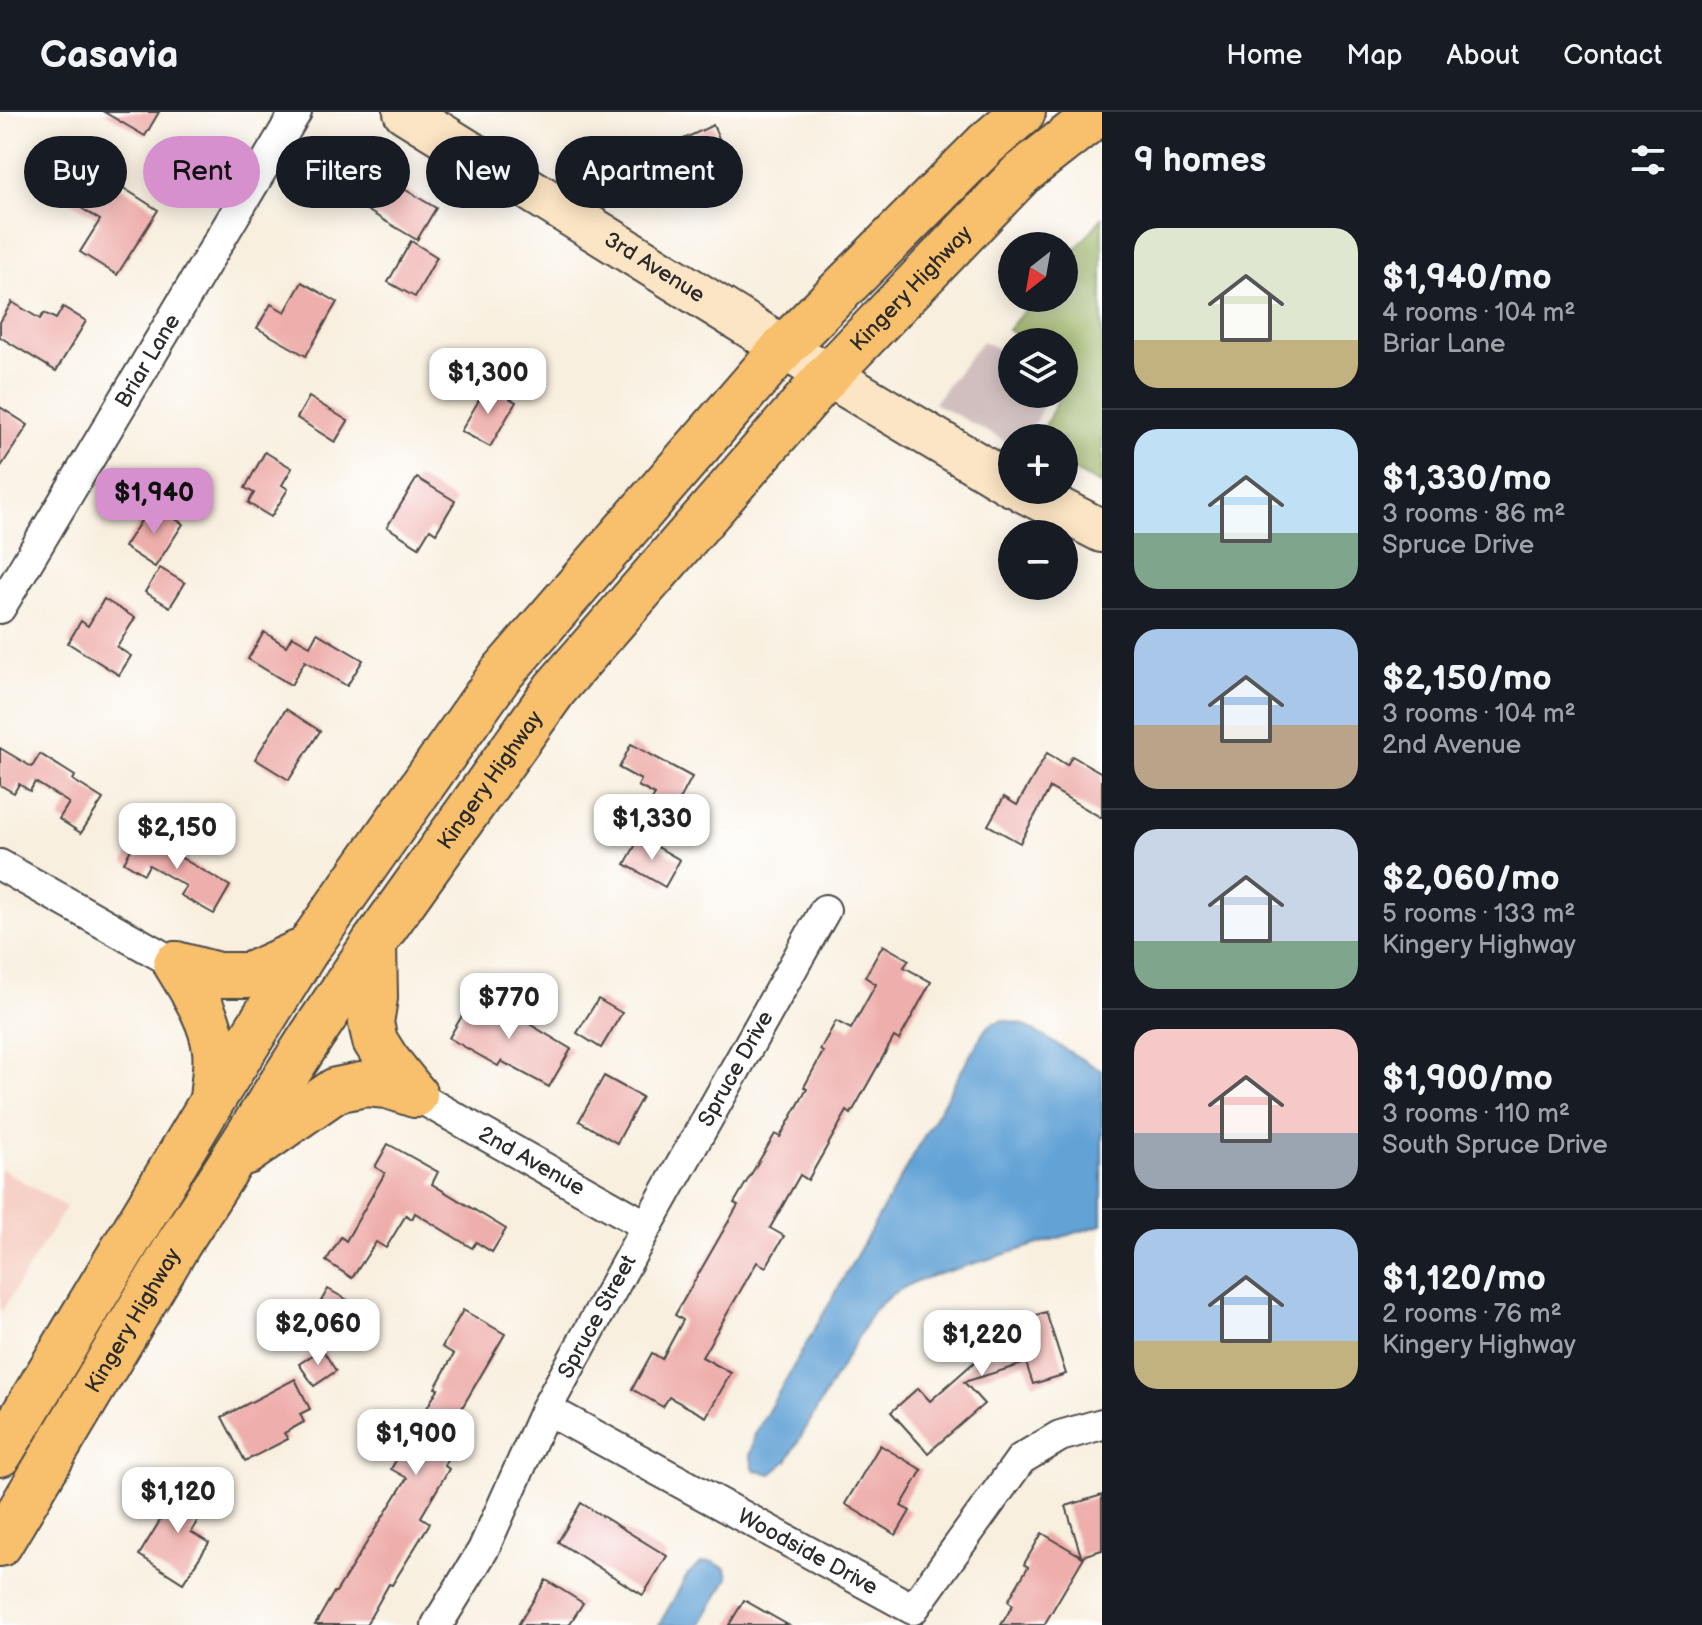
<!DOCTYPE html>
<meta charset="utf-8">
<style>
:root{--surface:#171b24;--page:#242831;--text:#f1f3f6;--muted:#9ea1a6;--line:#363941;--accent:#d690ce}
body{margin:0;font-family:"Balsamiq Sans",sans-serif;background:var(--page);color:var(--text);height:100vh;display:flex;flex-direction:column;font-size:30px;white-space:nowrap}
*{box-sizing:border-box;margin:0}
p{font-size:26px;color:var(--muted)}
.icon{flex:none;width:44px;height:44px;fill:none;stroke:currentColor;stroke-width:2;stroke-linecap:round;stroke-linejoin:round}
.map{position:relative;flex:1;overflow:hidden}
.sheet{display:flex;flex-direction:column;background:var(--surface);width:600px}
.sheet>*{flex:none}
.top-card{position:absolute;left:24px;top:24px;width:760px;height:72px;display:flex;gap:16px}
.needle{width:52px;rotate:211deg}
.fabs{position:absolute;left:998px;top:120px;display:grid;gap:16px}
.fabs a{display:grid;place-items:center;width:80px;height:80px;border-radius:50%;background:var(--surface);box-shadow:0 4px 20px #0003;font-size:40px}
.price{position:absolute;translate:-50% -68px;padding:0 18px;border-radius:16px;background:#fff;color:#222;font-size:26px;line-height:52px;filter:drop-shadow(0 2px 4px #0008)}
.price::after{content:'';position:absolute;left:50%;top:48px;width:24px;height:18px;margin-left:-12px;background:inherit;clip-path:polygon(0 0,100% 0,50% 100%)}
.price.selected{background:var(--accent);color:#111}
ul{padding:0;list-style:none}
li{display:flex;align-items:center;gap:24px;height:200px;padding:0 32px}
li+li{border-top:2px solid var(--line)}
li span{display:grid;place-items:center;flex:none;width:224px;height:160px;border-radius:24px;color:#555}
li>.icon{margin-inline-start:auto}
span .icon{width:96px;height:96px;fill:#fffc;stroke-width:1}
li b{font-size:34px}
h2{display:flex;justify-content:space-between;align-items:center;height:96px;padding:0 32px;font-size:34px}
.chip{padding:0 28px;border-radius:36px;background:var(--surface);box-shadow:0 4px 20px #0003;font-size:28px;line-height:72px}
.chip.selected{background:var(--accent);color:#111}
header{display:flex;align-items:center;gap:48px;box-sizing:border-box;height:112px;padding:0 40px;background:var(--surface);border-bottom:2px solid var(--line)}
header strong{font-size:38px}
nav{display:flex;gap:44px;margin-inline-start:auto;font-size:28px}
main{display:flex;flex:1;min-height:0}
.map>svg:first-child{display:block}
.built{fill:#f6d1c6}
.industrial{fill:#d1bfbf}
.forest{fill:#97b060;stroke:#616e46;stroke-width:2}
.water{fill:#62a2d5;stroke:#466680;stroke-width:2}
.building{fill:#eeaeab}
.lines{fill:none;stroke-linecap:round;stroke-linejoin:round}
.street-casing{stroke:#4a4846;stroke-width:34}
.secondary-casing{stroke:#4a4846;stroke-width:46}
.highway-casing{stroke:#4a4846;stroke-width:48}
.street{stroke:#fff;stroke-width:30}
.secondary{stroke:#fce5c4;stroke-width:42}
.highway{stroke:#f8bf6c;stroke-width:44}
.labels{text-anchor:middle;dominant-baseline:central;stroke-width:6;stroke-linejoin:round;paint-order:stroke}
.street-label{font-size:22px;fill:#2b2b2b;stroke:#fff}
</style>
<header>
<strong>Casavia</strong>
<nav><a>Home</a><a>Map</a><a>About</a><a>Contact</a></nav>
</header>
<main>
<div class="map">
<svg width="1102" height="1513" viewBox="0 0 1102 1513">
<rect width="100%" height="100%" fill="#fff"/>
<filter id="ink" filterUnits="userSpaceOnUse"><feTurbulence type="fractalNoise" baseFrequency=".0125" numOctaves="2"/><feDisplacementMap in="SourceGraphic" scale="16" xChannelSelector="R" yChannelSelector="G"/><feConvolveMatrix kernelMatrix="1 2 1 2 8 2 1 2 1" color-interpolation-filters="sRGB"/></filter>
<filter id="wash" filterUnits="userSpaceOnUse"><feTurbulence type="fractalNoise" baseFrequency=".006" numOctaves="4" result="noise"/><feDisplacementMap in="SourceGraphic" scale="32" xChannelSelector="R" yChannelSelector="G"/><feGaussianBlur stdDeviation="1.8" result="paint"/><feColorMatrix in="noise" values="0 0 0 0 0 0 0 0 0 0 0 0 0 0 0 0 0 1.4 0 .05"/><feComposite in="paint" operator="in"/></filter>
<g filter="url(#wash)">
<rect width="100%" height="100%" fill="#f8efdf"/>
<!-- built -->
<polygon class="built" points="0,1056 66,1095 0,1202"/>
<!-- industrial -->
<polygon class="industrial" points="982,229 1012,243 1012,282 1049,282 1027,326 1012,326 1012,333 934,291"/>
<!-- forest -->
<polygon class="forest" points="1102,106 1102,373 1064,353 1064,326 1039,326 1061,282 1064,282 1064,277 1074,258 1064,252 1064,230 1028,230 1008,218 1035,186 1064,186 1064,151"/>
<!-- water -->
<g class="water">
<polygon points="1003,908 1022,912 1102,959 1102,1113 916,1169 892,1182 873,1199 787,1349 771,1362 754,1358 750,1343 755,1322 984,919 991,912"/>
<polygon points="713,1450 726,1457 728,1466 700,1513 659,1513 688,1462 701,1451"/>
</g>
<g id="blocks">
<!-- building -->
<g class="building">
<polygon points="104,0 159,0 145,24"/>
<polygon points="713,13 726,42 682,63 678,55 646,70 637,49"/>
<polygon points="78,47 158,98 117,163 80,140 100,108 56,80"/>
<polygon points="357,49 436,96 417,128 338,81"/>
<polygon points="411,129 437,145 415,185 388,170"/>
<polygon points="302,170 337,190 306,244 257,216 271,192 285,200"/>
<polygon points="12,190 40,207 44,201 56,207 63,195 86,209 56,259 0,225 0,210"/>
<polygon points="487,274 516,290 490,335 461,319"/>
<polygon points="309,285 348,309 335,330 297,306"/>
<polygon points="0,295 28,313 0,356"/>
<polygon points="265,340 292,356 282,373 288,377 271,405 248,391 254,381 245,376"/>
<polygon points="417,366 455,389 436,421 430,417 419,435 387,415"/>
<polygon points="152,392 183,412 155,455 124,435"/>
<polygon points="160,456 185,471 170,495 145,480"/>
<polygon points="104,487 135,506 117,535 131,544 119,563 68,531 81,509 88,514"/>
<polygon points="264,520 286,534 292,524 310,534 317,521 363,548 347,574 305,549 291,573 248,547"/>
<polygon points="286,597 320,619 289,668 255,647"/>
<polygon points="631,632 692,665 668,710 646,698 655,683 638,674 641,668 619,656"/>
<polygon points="0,636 32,655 40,642 75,664 73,668 103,687 81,721 59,707 69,691 35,670 30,679 19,672 14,681 0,673"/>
<polygon points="1047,641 1067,653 1072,644 1102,661 1102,706 1050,676 1020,731 988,713 1004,685 1017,693"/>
<polygon points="143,716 164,728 161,734 230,774 214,802 180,783 186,774 149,753 144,762 124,750"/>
<polygon points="640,725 680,748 665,775 625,752"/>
<polygon points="883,833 909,848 904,855 931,870 899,928 894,925 851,1002 847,999 808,1068 800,1063 770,1116 784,1124 766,1155 757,1150 702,1245 731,1261 706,1305 669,1285 663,1295 632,1277 652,1241 662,1247 683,1208 675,1203 738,1093 734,1091 775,1022 780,1025 807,977 804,975 823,940 820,938 836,909 851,917 876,872 865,865"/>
<polygon points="476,880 571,937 549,975 501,949 498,954 449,926"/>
<polygon points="598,887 622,901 601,936 577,921"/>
<polygon points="604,964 642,985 617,1031 579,1009"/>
<polygon points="388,1032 438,1060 432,1072 506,1117 492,1140 476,1130 472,1136 415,1101 412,1107 406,1103 386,1136 376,1130 352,1166 326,1149 341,1125 346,1129 385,1061 375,1055"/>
<polygon points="328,1177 372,1202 357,1227 341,1218 334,1231 306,1215"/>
<polygon points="463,1198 505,1222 452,1313 463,1320 444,1353 449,1357 421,1405 430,1411 392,1473 389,1472 366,1513 315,1513 334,1480 336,1480 407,1366 391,1357 438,1277 435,1276 454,1242 442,1235"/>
<polygon points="1046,1200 1066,1262 1033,1272 1026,1251 964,1270 984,1292 928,1341 891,1300 918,1276 930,1289 980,1245 973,1223"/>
<polygon points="322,1237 336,1259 314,1274 299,1252"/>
<polygon points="295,1267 310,1297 300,1302 304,1310 284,1321 288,1327 245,1349 222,1305"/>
<polygon points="880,1333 922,1358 901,1394 910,1399 896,1423 845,1392"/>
<polygon points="183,1371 210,1387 191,1420 209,1431 183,1471 139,1443"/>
<polygon points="1102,1383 1102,1438 1082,1444 1084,1445 1044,1513 1001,1513 1013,1493 1008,1489 1028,1455 1024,1452 1042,1421 1081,1444 1066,1394"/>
<polygon points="581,1391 667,1444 643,1483 558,1430"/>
<polygon points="546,1468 583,1491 569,1513 518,1513"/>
<polygon points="744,1488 788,1513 729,1513"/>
</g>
</g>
</g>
<g filter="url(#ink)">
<use href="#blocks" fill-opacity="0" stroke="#4a4846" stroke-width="2"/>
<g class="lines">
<!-- street casing -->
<g class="street-casing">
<g id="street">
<path id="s1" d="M 0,496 L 296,0"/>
<polyline points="0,753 176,852"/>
<path id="s2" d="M 415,983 L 647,1114"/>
<path id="s3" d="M 546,1297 L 913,1497 L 1021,1347 L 1060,1324 L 1102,1312"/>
<path id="s4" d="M 437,1513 L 483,1438 L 546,1297 L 647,1114 L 825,798"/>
</g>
</g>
<!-- secondary casing -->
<g class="secondary-casing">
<g id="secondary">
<path id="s5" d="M 405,0 L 828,263 L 1012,373"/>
<polyline points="1022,378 1102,419"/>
</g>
</g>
<!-- highway casing -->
<g class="highway-casing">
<g id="highway">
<polyline points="374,831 375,886 371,911 375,929 387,948 415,983"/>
<path d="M 176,852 C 192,879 211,906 215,938 C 217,953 213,972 212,988"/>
<polyline points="176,852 218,863 249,863 307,837"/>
<polyline points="247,1040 336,978 366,972 387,974 415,983"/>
<polyline points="0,1342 212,989 307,837 501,562 784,235 986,32 1023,0"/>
<path id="s6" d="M 0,1432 L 179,1131 L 311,925 L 374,831 L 555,577 L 828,263 L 1022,61 L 1100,0"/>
</g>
</g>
<!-- street -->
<use href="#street" class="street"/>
<!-- secondary -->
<use href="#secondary" class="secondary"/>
<!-- highway -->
<use href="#highway" class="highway"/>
</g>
</g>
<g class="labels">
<!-- street labels -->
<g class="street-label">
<text stroke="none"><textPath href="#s5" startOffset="294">3rd Avenue</textPath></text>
<text stroke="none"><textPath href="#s6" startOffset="1556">Kingery Highway</textPath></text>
<text stroke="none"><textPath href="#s1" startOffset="288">Briar Lane</textPath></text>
<text stroke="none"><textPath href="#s6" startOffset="908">Kingery Highway</textPath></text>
<text stroke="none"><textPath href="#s4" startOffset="632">Spruce Drive</textPath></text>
<text stroke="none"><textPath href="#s2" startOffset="134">2nd Avenue</textPath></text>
<text stroke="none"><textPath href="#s4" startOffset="348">Spruce Street</textPath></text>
<text stroke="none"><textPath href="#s6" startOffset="260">Kingery Highway</textPath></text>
<text stroke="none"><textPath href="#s3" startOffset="298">Woodside Drive</textPath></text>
</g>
</g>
</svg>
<div class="fabs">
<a><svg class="needle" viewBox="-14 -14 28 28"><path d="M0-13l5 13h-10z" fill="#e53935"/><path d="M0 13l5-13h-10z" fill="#9ea1a6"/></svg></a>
<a><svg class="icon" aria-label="layers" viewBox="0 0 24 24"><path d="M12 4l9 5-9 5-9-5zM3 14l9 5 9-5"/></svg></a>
<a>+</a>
<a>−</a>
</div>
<b class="price" style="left:488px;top:304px">$1,300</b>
<b class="price selected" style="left:154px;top:424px">$1,940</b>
<b class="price" style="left:652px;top:750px">$1,330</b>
<b class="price" style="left:177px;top:759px">$2,150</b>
<b class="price" style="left:509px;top:929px">$770</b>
<b class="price" style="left:318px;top:1255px">$2,060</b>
<b class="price" style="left:982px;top:1266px">$1,220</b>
<b class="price" style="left:416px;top:1365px">$1,900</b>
<b class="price" style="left:178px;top:1423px">$1,120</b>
<div class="top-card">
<a class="chip">Buy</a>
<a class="chip selected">Rent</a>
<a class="chip">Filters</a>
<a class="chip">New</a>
<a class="chip">Apartment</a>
</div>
</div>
<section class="sheet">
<h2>9 homes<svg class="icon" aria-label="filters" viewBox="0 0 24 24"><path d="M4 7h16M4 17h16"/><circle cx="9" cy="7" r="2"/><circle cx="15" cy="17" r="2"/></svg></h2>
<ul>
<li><span style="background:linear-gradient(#dfe7d0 70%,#c2b280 0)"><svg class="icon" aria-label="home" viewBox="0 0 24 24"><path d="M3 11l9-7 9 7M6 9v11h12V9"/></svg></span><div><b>$1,940/mo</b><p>4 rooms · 104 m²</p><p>Briar Lane</p></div></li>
<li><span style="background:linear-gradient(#bfe0f5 65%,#7fa58c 0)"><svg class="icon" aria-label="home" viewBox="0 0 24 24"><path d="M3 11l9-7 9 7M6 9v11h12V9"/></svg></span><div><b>$1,330/mo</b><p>3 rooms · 86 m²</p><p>Spruce Drive</p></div></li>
<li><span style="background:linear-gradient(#a9c7e8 60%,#b9a48a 0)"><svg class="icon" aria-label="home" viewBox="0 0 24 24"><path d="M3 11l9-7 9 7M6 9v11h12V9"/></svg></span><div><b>$2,150/mo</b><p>3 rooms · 104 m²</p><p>2nd Avenue</p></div></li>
<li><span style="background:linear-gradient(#c9d6e8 70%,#7fa58c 0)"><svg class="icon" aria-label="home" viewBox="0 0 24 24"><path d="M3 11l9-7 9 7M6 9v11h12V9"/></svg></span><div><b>$2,060/mo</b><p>5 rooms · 133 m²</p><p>Kingery Highway</p></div></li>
<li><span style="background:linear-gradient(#f6c9c9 65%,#9aa5b1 0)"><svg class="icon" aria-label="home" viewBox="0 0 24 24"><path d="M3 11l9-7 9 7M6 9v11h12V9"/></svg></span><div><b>$1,900/mo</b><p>3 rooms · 110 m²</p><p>South Spruce Drive</p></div></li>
<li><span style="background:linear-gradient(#a9c7e8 70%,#c2b280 0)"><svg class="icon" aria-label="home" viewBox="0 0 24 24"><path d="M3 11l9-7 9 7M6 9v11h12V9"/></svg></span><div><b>$1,120/mo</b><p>2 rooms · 76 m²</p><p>Kingery Highway</p></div></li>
</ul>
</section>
</main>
